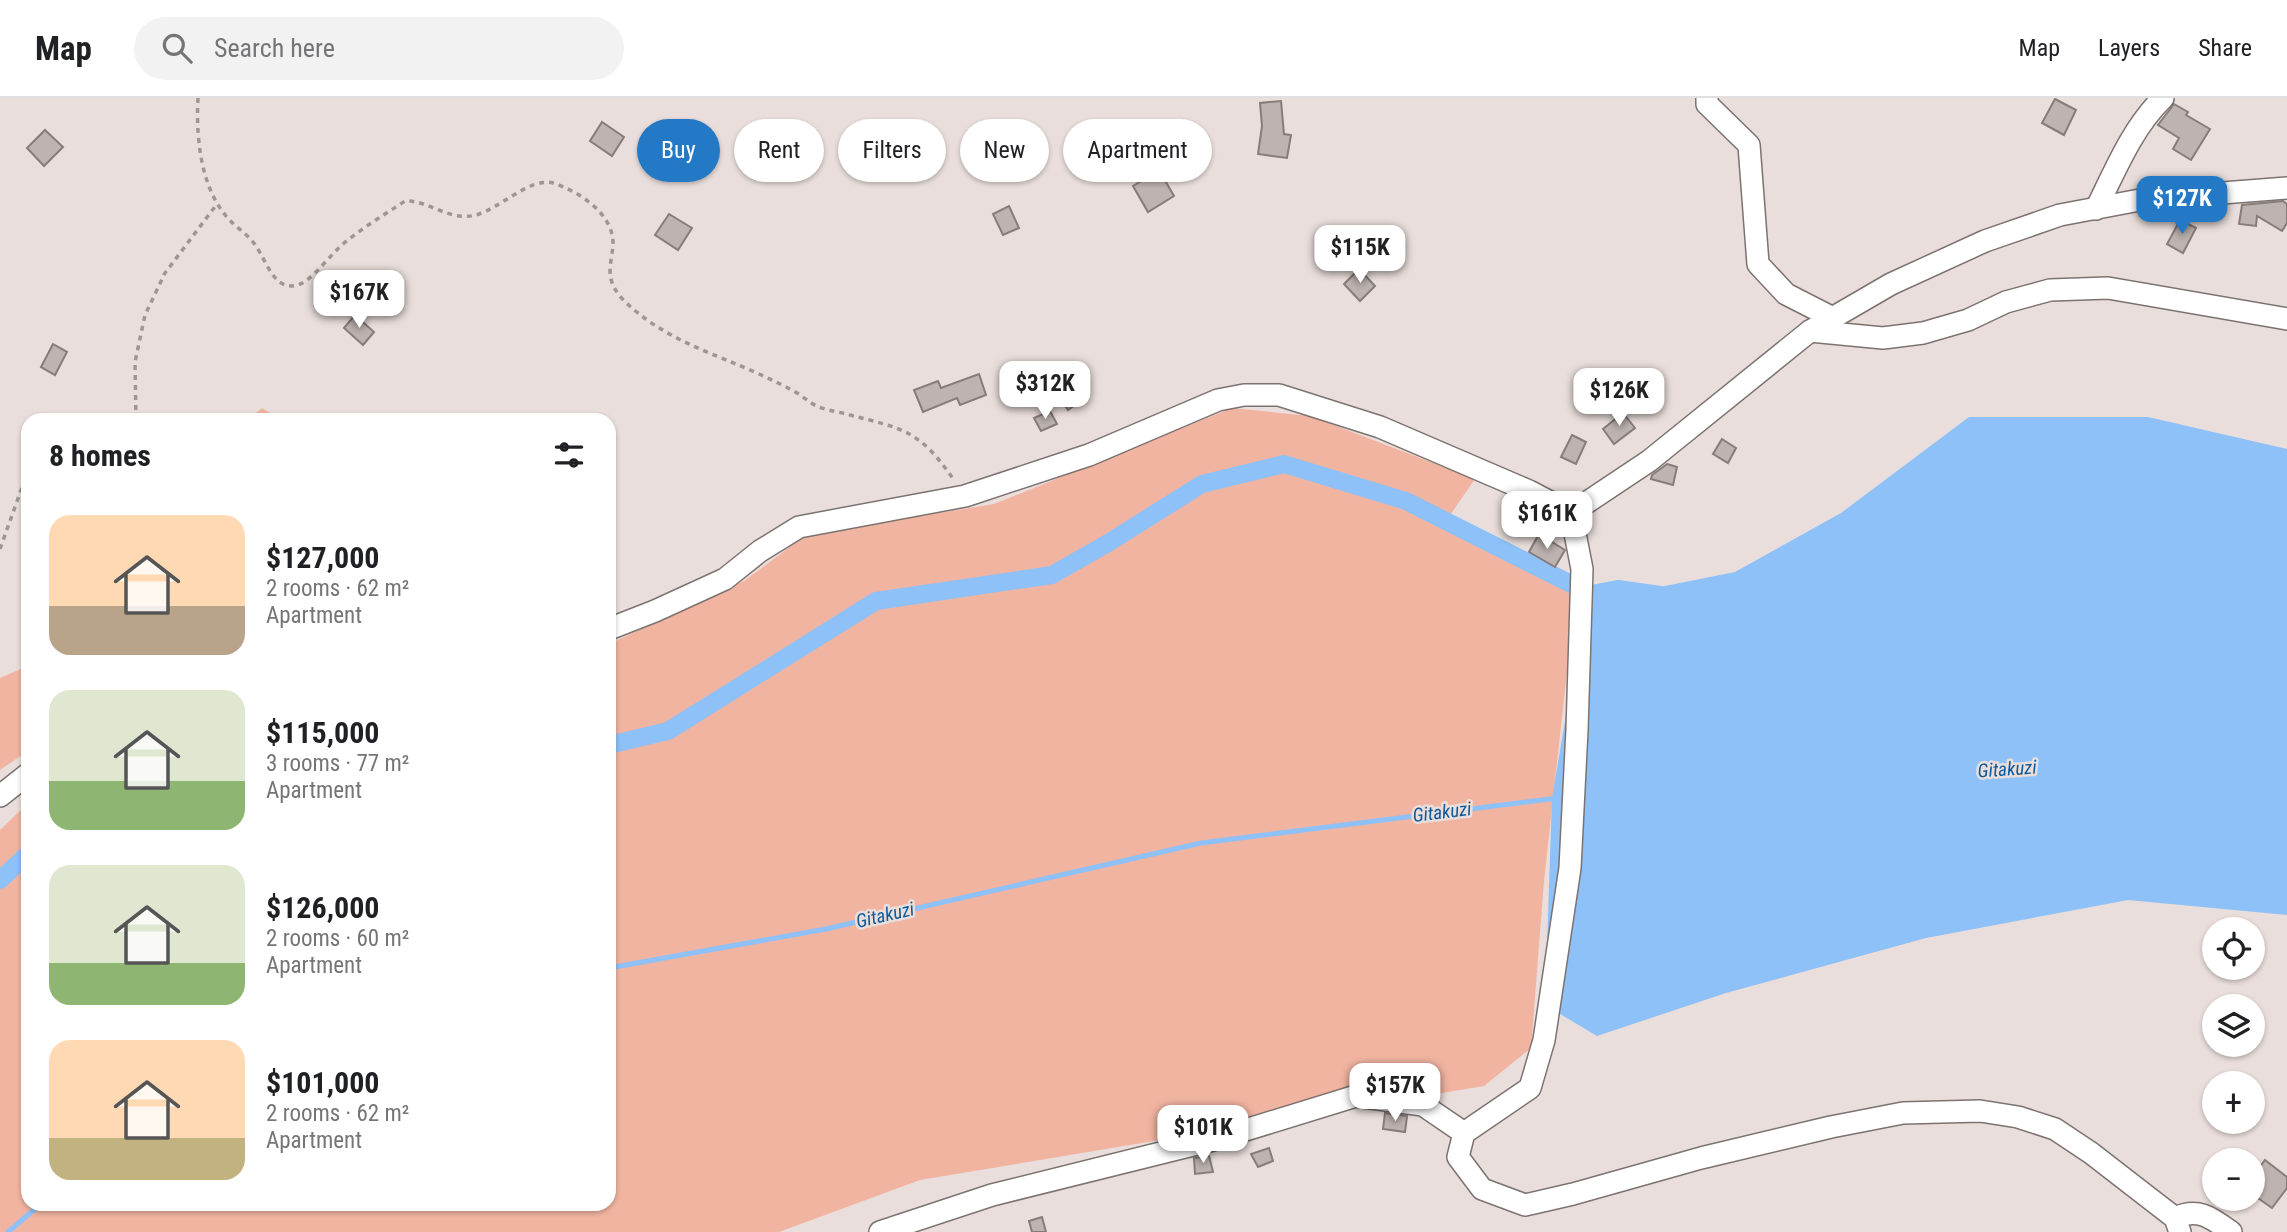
<!DOCTYPE html>
<meta charset="utf-8">
<style>
:root{--surface:#fff;--page:#f2f2f2;--text:#202124;--muted:#757577;--line:#e0e0e0;--accent:#2479c7}
body{margin:0;font-family:"Roboto Condensed",sans-serif;background:var(--page);color:var(--text);height:100vh;display:flex;flex-direction:column;font-size:26px;white-space:nowrap}
*{box-sizing:border-box;margin:0}
p{font-size:23px;color:var(--muted)}
.icon{flex:none;width:38px;height:38px;fill:none;stroke:currentColor;stroke-width:2;stroke-linecap:round;stroke-linejoin:round}
.map{position:relative;flex:1;overflow:hidden}
.drawer{position:absolute;left:21px;top:315px;width:595px;height:798px;display:flex;flex-direction:column;background:var(--surface);border-radius:21px;box-shadow:0 2px 5px #0004}
.drawer>*{flex:none}
.hud{position:absolute;left:637px;top:21px;width:665px;height:63px;display:flex;gap:14px}
.buttons{position:absolute;left:2202px;top:819px;display:grid;gap:14px}
.buttons a{display:grid;place-items:center;width:63px;height:63px;border-radius:50%;background:var(--surface);box-shadow:0 2px 5px #0004;font-size:35px}
.price{position:absolute;translate:-50% -60px;padding:0 16px;border-radius:14px;background:#fff;color:#222;font-size:23px;line-height:46px;filter:drop-shadow(0 2px 4px #0008)}
.price::after{content:'';position:absolute;left:50%;top:42px;width:21px;height:16px;margin-left:-10px;background:inherit;clip-path:polygon(0 0,100% 0,50% 100%)}
.price.active{background:var(--accent);color:#fff}
ul{padding:0;list-style:none}
li{display:flex;align-items:center;gap:21px;height:175px;padding:0 28px}
li span{display:grid;place-items:center;flex:none;width:196px;height:140px;border-radius:21px;color:#555}
li>.icon{margin-inline-start:auto}
span .icon{width:84px;height:84px;fill:#fffc;stroke-width:1}
li b{font-size:30px}
h2{display:flex;justify-content:space-between;align-items:center;height:84px;padding:0 28px;font-size:30px}
.chip{padding:0 24px;border-radius:32px;background:var(--surface);box-shadow:0 2px 5px #0004;font-size:24px;line-height:63px}
.chip.active{background:var(--accent);color:#fff}
header{display:flex;align-items:center;gap:42px;box-sizing:border-box;height:98px;padding:0 35px;background:var(--surface);border-bottom:2px solid var(--line)}
header strong{font-size:33px}
nav{display:flex;gap:38px;margin-inline-start:auto;font-size:24px}
.search{width:490px;height:63px;background:var(--page);display:flex;align-items:center;gap:18px;box-sizing:border-box;padding:0 24px;border-radius:38px;color:var(--muted);font-size:26px}
.map>svg:first-child{display:block}
.green{fill:#f1b4a1}
.water{fill:#8ec1f8}
.lines{fill:none;stroke-linecap:round;stroke-linejoin:round}
.stream{stroke:#8ec1f8;stroke-width:5}
.canal{stroke:#8ec1f8;stroke-width:18}
.building{fill:#bdb3b0;stroke:#867c79;stroke-width:2}
.street-casing{stroke:#7c7370;stroke-width:24}
.path{stroke:#9f9694;stroke-width:3.5;stroke-dasharray:5 5;stroke-linecap:butt}
.street{stroke:#fff;stroke-width:21}
.labels{text-anchor:middle;dominant-baseline:central;stroke-width:5;stroke-linejoin:round;paint-order:stroke}
.water-label{font-size:19px;font-style:italic;fill:#0d5999;stroke:#e9dedb}
</style>
<header>
<strong>Map</strong>
<div class="search"><svg class="icon" aria-label="search" viewBox="0 0 24 24"><circle cx="10" cy="10" r="6"/><path d="M15 15l6 6"/></svg>Search here</div>
<nav><a>Map</a><a>Layers</a><a>Share</a></nav>
</header>
<div class="map">
<svg width="2287" height="1134" viewBox="0 0 2287 1134">
<rect width="100%" height="100%" fill="#e9dedb"/>
<!-- green -->
<g class="green">
<polygon points="262,310 281,322 248,322"/>
<polygon points="1232,310 1310,318 1475,381 1448,420 1558,475 1576,492 1544,783 1531,950 1484,988 920,1082 779,1134 0,1134 0,732 28,705 28,1106 609,1106 609,546 744,483 806,437 994,406"/>
<polygon points="28,568 28,653 0,672 0,580"/>
</g>
<!-- water -->
<polygon class="water" points="1969,319 2148,319 2287,351 2287,817 2128,802 1926,840 1726,895 1597,938 1545,907 1552,700 1585,504 1735,474 1841,415"/>
<g class="lines">
<!-- stream -->
<g class="stream">
<polyline points="609,870 826,831 1201,745 1558,700"/>
<polyline points="8,1134 41,1106"/>
</g>
<!-- canal -->
<g class="canal">
<polyline points="609,647 668,633 876,503 1052,477 1108,445 1202,386 1284,366 1406,403 1591,496 1618,491 1660,497"/>
<polyline points="0,782 28,756"/>
</g>
</g>
<!-- building -->
<g class="building">
<polygon points="2055,1 2076,12 2064,37 2042,25"/>
<polygon points="1281,3 1284,36 1291,37 1287,60 1258,56 1262,28 1260,5"/>
<polygon points="2174,6 2188,14 2186,17 2210,31 2191,62 2173,51 2179,40 2158,27"/>
<polygon points="602,24 624,39 612,58 590,43"/>
<polygon points="45,32 63,49 44,68 27,50"/>
<polygon points="1159,72 1174,98 1148,114 1133,88"/>
<polygon points="2283,103 2287,106 2287,125 2282,133 2257,118 2256,128 2239,126 2242,107"/>
<polygon points="1009,108 1019,130 1003,137 993,116"/>
<polygon points="669,116 692,130 678,152 655,137"/>
<polygon points="2180,122 2196,130 2183,155 2167,146"/>
<polygon points="1359,171 1375,188 1360,203 1344,186"/>
<polygon points="355,217 374,234 363,247 344,230"/>
<polygon points="53,246 67,254 55,277 41,269"/>
<polygon points="979,276 986,297 960,307 957,300 923,314 914,292 938,283 941,290"/>
<polygon points="1078,284 1087,298 1068,312 1059,298"/>
<polygon points="1050,313 1057,326 1041,333 1034,320"/>
<polygon points="1623,315 1635,330 1614,346 1603,331"/>
<polygon points="1572,337 1586,344 1576,366 1561,359"/>
<polygon points="1722,341 1736,350 1728,365 1713,356"/>
<polygon points="1667,366 1677,369 1673,387 1651,381 1652,377"/>
<polygon points="1539,436 1565,452 1555,469 1529,454"/>
<polygon points="1385,1015 1407,1018 1405,1034 1383,1031"/>
<polygon points="1269,1050 1273,1063 1258,1069 1251,1056"/>
<polygon points="1209,1058 1213,1074 1195,1076 1194,1060"/>
<polygon points="2265,1062 2287,1079 2287,1090 2272,1110 2252,1096 2252,1079"/>
<polygon points="1042,1119 1046,1134 1032,1134 1029,1123"/>
</g>
<g class="lines">
<!-- street casing -->
<g class="street-casing">
<g id="street">
<polyline points="1707,0 1707,6 1749,47 1758,166 1786,196 1833,220"/>
<path d="M 2096,111 C 2115,73 2132,30 2163,0"/>
<polyline points="1810,233 1883,240 1923,235 1968,222 2006,204 2050,192 2108,190 2287,221"/>
<polyline points="1571,415 1649,363 1810,233 1891,186 1985,143 2060,117 2145,101 2287,90"/>
<polyline points="609,531 655,513 725,481 760,453 799,429 965,398 1089,357 1218,302 1244,297 1279,297 1380,329 1529,393 1571,415 1582,471 1577,632 1570,770 1544,942 1530,990 1464,1035 1458,1059 1482,1091 1525,1107 1573,1096 1701,1060 1831,1029 1903,1015 1980,1013 2018,1019 2055,1031 2091,1055 2175,1120 2180,1134"/>
<polyline points="0,698 28,676"/>
<path d="M 2175,1120 C 2198,1109 2212,1120 2231,1134"/>
<polyline points="880,1134 992,1097 1213,1042 1356,998 1423,1007 1464,1035"/>
</g>
</g>
<!-- path -->
<g class="path">
<path d="M 198,0 C 196,38 200,87 226,118 C 235,129 248,136 256,148 C 267,164 275,196 300,186 C 312,182 331,156 343,146 C 362,130 384,117 405,103 C 429,102 449,124 476,117 C 499,111 530,79 553,85 C 578,93 613,115 613,145 C 613,156 608,170 611,181 C 614,194 624,203 633,211 C 672,244 713,255 759,276 C 772,282 785,288 797,295 C 805,300 811,306 819,309 C 829,313 840,314 850,317 C 905,331 920,333 954,382"/>
<polyline points="136,322 135,264 145,217 165,175 217,106"/>
<polyline points="0,451 25,381 28,382"/>
</g>
<!-- street -->
<use href="#street" class="street"/>
</g>
<g class="labels">
<!-- water labels -->
<g class="water-label">
<text transform="translate(2007 671) rotate(-4)">Gitakuzi</text>
<text transform="translate(1442 714) rotate(-7)">Gitakuzi</text>
<text transform="translate(885 817) rotate(-13)">Gitakuzi</text>
</g>
</g>
</svg>
<div class="buttons">
<a><svg class="icon" aria-label="locate" viewBox="0 0 24 24"><circle cx="12" cy="12" r="6"/><path d="M12 2v4M12 18v4M2 12h4M18 12h4"/></svg></a>
<a><svg class="icon" aria-label="layers" viewBox="0 0 24 24"><path d="M12 4l9 5-9 5-9-5zM3 14l9 5 9-5"/></svg></a>
<a>+</a>
<a>−</a>
</div>
<b class="price active" style="left:2182px;top:138px">$127K</b>
<b class="price" style="left:1360px;top:187px">$115K</b>
<b class="price" style="left:359px;top:232px">$167K</b>
<b class="price" style="left:1045px;top:323px">$312K</b>
<b class="price" style="left:1619px;top:330px">$126K</b>
<b class="price" style="left:1547px;top:453px">$161K</b>
<b class="price" style="left:1395px;top:1025px">$157K</b>
<b class="price" style="left:1203px;top:1067px">$101K</b>
<div class="hud">
<a class="chip active">Buy</a>
<a class="chip">Rent</a>
<a class="chip">Filters</a>
<a class="chip">New</a>
<a class="chip">Apartment</a>
</div>
<section class="drawer">
<h2>8 homes<svg class="icon" aria-label="filters" viewBox="0 0 24 24"><path d="M4 7h16M4 17h16"/><circle cx="9" cy="7" r="2"/><circle cx="15" cy="17" r="2"/></svg></h2>
<ul>
<li><span style="background:linear-gradient(#ffd9b3 65%,#b9a48a 0)"><svg class="icon" aria-label="home" viewBox="0 0 24 24"><path d="M3 11l9-7 9 7M6 9v11h12V9"/></svg></span><div><b>$127,000</b><p>2 rooms · 62 m²</p><p>Apartment</p></div></li>
<li><span style="background:linear-gradient(#dfe7d0 65%,#8fb573 0)"><svg class="icon" aria-label="home" viewBox="0 0 24 24"><path d="M3 11l9-7 9 7M6 9v11h12V9"/></svg></span><div><b>$115,000</b><p>3 rooms · 77 m²</p><p>Apartment</p></div></li>
<li><span style="background:linear-gradient(#dfe7d0 70%,#8fb573 0)"><svg class="icon" aria-label="home" viewBox="0 0 24 24"><path d="M3 11l9-7 9 7M6 9v11h12V9"/></svg></span><div><b>$126,000</b><p>2 rooms · 60 m²</p><p>Apartment</p></div></li>
<li><span style="background:linear-gradient(#ffd9b3 70%,#c2b280 0)"><svg class="icon" aria-label="home" viewBox="0 0 24 24"><path d="M3 11l9-7 9 7M6 9v11h12V9"/></svg></span><div><b>$101,000</b><p>2 rooms · 62 m²</p><p>Apartment</p></div></li>
</ul>
</section>
</div>
